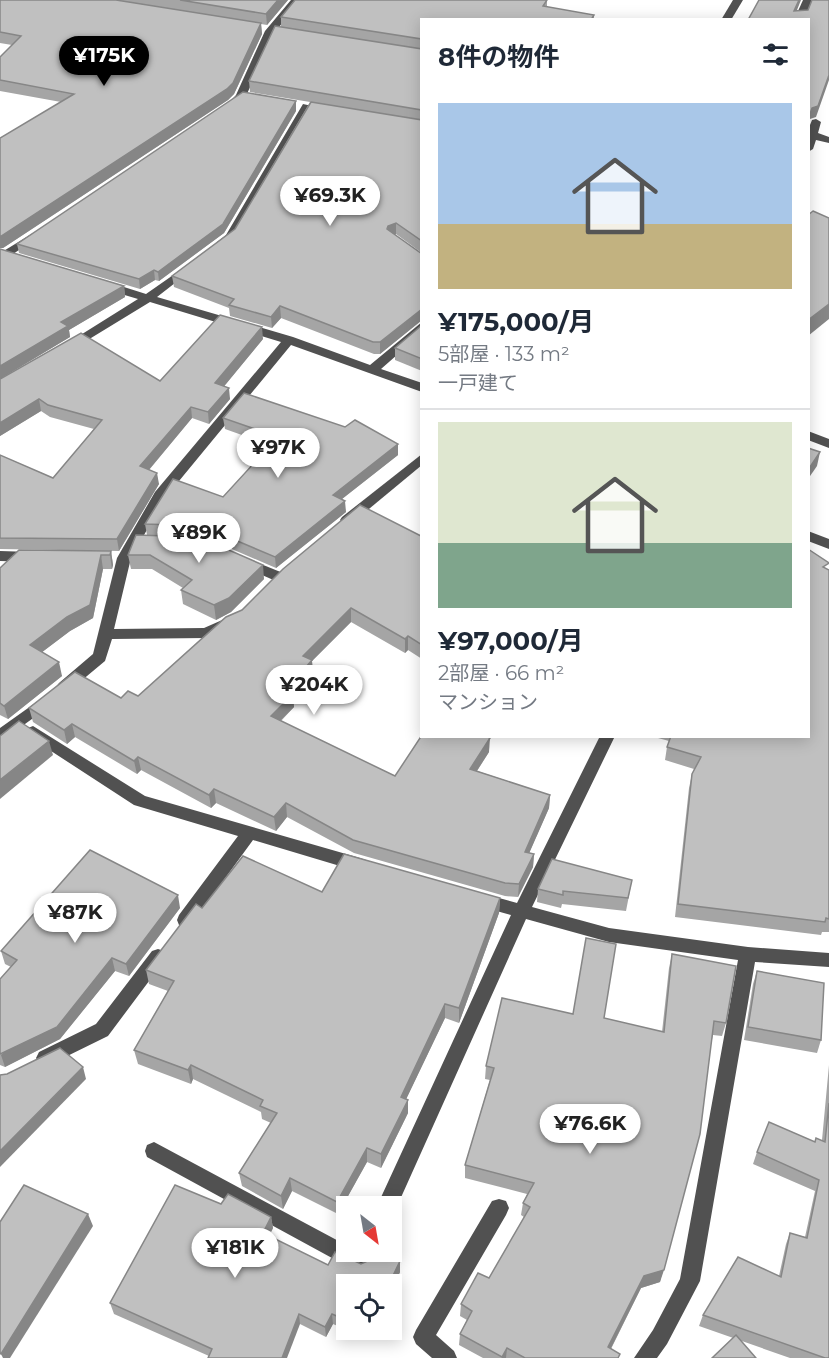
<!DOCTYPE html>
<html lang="ja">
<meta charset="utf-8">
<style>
:root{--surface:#fff;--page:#f6f6f7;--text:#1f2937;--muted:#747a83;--line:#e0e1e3;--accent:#000}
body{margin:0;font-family:Montserrat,"Noto Sans JP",sans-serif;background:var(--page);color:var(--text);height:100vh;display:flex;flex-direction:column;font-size:22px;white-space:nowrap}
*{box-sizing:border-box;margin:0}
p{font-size:20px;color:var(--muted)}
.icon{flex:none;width:33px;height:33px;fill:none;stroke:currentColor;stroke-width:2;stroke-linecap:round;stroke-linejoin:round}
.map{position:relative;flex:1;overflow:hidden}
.sheet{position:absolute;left:420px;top:18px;width:390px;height:720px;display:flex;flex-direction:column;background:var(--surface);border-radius:0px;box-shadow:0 3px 15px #0003}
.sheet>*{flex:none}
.needle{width:39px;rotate:149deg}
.fabs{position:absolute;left:336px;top:1196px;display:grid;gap:12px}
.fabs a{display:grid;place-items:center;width:66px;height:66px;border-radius:0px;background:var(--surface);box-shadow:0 3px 15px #0003;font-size:30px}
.price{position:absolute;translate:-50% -51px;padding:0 14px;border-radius:21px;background:#fff;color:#222;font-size:20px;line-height:39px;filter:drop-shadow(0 2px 3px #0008)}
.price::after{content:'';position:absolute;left:50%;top:36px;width:18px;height:14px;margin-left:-9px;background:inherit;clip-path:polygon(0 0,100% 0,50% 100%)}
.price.on{background:var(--accent);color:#fff}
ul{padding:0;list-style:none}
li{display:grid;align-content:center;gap:12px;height:318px;padding:0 18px}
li+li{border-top:2px solid var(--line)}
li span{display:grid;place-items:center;height:186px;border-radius:0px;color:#555}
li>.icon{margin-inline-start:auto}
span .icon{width:108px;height:108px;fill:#fffc;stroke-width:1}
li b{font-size:26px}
h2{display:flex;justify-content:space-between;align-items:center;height:72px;padding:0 18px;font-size:26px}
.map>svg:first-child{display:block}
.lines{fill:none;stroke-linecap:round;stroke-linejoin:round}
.minor{fill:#515151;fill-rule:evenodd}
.wall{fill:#a5a5a5}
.shaded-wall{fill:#868686}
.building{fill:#c0c0c0;stroke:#868686;stroke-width:1.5}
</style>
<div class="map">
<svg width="829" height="1358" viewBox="0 0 829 1358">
<rect width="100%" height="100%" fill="#fff"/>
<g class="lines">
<!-- minor -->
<g class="minor">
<polygon points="291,0 301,0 275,32 246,96 235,108 227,108 226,106 236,95 265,31"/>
<polygon points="733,0 743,0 731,20 721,20"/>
<polygon points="803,0 813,0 804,20 794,20"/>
<polygon points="303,104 312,106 236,237 227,244 219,244 217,242 226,235"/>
<polygon points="816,119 821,122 818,133 829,137 829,143 816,140 813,149 808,152 808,130 812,120"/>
<polygon points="33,233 39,236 37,238 10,256 2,256 2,252"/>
<polygon points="189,264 195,267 193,269 157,297 293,337 370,365 422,322 422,333 381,369 422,383 422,392 291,345 165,498 131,558 114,629 204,628 229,617 234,618 236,622 234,626 206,638 112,639 105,661 69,691 59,691 56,687 59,683 93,654 117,558 155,492 281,342 150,302 73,349 65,349 63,346 138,299 101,288 101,282 105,281 146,294"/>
<polygon points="808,431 829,439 829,448 808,440"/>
<polygon points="422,454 422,465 352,523 342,523 340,520 342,517"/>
<polygon points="808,531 829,539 829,549 808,541"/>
<polygon points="0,551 31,552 38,557 31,562 0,561"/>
<polygon points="246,558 283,573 285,577 278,582 241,566 239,563"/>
<polygon points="45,696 50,698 53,702 50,706 0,742 0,728"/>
<polygon points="33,726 145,796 360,858 366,860 368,865 366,870 360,872 253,840 191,925 185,927 179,925 177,920 179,915 238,836 134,805 28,736 25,732 28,728"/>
<polygon points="600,736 615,736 532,907 609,928 748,947 829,953 829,967 755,962 700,1281 667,1344 657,1358 634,1358 653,1330 680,1279 738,960 609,942 526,919 394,1213 392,1213 392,1206 377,1206 511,915 475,905 473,900 475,895 481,893 517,903"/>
<polygon points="158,949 164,951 167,956 164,961 108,1036 51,1064 45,1066 39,1064 36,1058 39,1052 96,1024 152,951"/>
<polygon points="154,1142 346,1245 346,1251 377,1251 368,1270 361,1273 354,1270 147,1157 145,1151 147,1145"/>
<polygon points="499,1199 506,1201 509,1208 506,1215 436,1335 454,1351 457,1358 432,1358 416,1344 413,1337 416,1330 492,1201"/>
</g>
</g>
<!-- wall -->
<g class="wall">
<polygon points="0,0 288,0 267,25 261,24 262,34 234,94 228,100 3,248 0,248 0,138 61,102 0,91 0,57 12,45 0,43"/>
<polygon points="547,0 547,7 594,15 594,20 422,20 422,253 396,234 395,235 422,254 422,320 380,354 374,354 281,318 272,328 230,316 229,308 174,287 172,276 235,229 310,102 250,92 249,81 281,27 281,17"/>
<polygon points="296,111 224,233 159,281 155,280 140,289 19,253 17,244"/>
<polygon points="0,249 124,286 125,297 69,330 70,337 0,379 160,381 263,339 224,386 230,399 209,424 192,418 149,470 159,484 119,551 0,549 0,455 53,478 94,429 50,417 41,411 0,436"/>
<polygon points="422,325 422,371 395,360 395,348"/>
<polygon points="223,418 398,455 342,499 346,512 276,568 204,537 147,535 145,524 223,497 270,445 225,429"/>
<polygon points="136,535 264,579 231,612 216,620 183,604 181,590 183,588 152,569 131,569 128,555"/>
<polygon points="422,535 422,659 408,650 405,653 351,622 312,661 313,674 293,697 294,707 281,721 395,776 489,752 477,771 550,795 549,808 529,853 534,854 533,867 518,897 505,896 354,853 287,817 276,831 216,803 211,808 141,770 137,774 75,737 67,744 33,722 29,708 138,696"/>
<polygon points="111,551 113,565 112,569 103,569 93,618 70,631 42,652 62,676 8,719 0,715 0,568"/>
<polygon points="827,569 829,570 829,932 822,932 821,935 675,917 689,788 692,774 694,769 665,760 667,747 669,741 658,738 658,736 808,736"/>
<polygon points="632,880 626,911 562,904 561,908 537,902 538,889"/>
<polygon points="322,892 500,898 499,913 459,1023 445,1018 406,1099 408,1100 408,1113 381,1168 367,1162 338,1214 292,1191 283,1209 242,1186 239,1173 271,1123 262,1119 261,1112 193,1079 191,1084 138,1064 134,1050 168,991 149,984 146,970 202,908"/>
<polygon points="180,908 129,976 115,971 60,1039 5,1067 0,1065 0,979 11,967 5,964 1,951"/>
<polygon points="672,954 726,1023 722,1036 713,1035 660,1282 641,1288 611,1349 619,1358 483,1358 459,1345 460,1334 467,1320 460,1316 461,1304 489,1278 524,1217 521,1215 523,1203 527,1194 465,1178 465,1165 490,1080 485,1079 486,1066 573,1014 604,1018 662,1032 669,968"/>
<polygon points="757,971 821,1040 817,1053 744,1040 753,984"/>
<polygon points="829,1065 829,1358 790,1358 699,1326 703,1315 779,1276 786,1244 790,1233 805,1237 815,1191 753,1164 757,1152 822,1140"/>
<polygon points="221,1204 271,1217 273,1228 269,1236 328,1265 361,1264 400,1261 400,1272 392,1290 392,1284 346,1284 346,1329 373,1329 368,1339 333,1324 326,1337 300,1324 209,1356 114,1314 110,1303"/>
</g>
<!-- shaded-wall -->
<g class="shaded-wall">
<polygon points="278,0 288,0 267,25 266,14"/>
<polygon points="799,0 801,0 793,20 794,11"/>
<polygon points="261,23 262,34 234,94 228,100 3,248 0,248 0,237"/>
<polygon points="829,75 829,80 816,117 810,119 808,123 808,117 812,108"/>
<polygon points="296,101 296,111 224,233 159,281 158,272"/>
<polygon points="396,223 396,234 388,237 388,226"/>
<polygon points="154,270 155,280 140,289 139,279"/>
<polygon points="124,286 125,297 69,330 70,337 0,379 0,366 61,322"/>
<polygon points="829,304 829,319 808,336 808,320"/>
<polygon points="280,306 281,318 272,328 271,317"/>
<polygon points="422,309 422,320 380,354 380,342"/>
<polygon points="262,327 263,339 217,395 215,383"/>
<polygon points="229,388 230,399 209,424 208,412"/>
<polygon points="39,399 41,411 0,436 0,423"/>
<polygon points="191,407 192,418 142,478 140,466"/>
<polygon points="398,444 398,455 333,506 333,495"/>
<polygon points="820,452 817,466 808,479 808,470"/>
<polygon points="157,473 159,484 119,551 117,539"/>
<polygon points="345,501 346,512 276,568 275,557"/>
<polygon points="111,551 113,565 112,569 110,555"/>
<polygon points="101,555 103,569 93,618 70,631 33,659 30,645"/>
<polygon points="263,565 264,579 231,612 216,620 214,605"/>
<polygon points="351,608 351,622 312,661 313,674 293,697 294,707 272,729 271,716 303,656"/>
<polygon points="408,636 408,650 405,653 405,639"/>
<polygon points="59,662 62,676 8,719 4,706"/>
<polygon points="72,724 75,737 67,744 64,730"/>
<polygon points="490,738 489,752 469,783 470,769"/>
<polygon points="49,741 53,755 0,799 0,780"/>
<polygon points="138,757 141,770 137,774 134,761"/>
<polygon points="214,789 216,803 211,808 209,795"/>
<polygon points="550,795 549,808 524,865 525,852"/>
<polygon points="286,803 287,817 276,831 274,817"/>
<polygon points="534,854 533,867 518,897 519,884"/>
<polygon points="178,895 180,908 129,976 126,964"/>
<polygon points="500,898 499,913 459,1023 459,1008"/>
<polygon points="112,958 115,971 60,1039 5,1067 1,1055"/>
<polygon points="445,1004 445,1018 401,1110 401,1097"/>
<polygon points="191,1065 193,1079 191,1084 188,1070"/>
<polygon points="83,1067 86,1079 0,1167 0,1151"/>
<polygon points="408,1100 408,1113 381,1168 381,1154"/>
<polygon points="367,1148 367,1162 338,1214 337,1202"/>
<polygon points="290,1178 292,1191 283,1209 281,1196"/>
<polygon points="88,1214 93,1226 10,1358 3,1358 1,1354"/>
<polygon points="271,1217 273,1228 265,1244 263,1233"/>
<polygon points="400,1261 400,1272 392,1290 392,1284 389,1284"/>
<polygon points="664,1270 660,1282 641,1288 606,1358 608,1347 644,1276"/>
<polygon points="299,1314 300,1324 287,1358 282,1358"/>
<polygon points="332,1314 333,1324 326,1337 325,1327"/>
<polygon points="368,1329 373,1329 368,1339"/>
<polygon points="507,1348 506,1358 502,1358 502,1357"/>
</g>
<!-- building -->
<g class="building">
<polygon points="0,0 116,0 261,23 233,83 227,89 0,237 0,138 74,94 0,80 0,57 21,36 0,32"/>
<polygon points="180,0 278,0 266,14"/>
<polygon points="295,0 547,0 543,6 594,15 591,20 422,20 422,39 281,17"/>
<polygon points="759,0 799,0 794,11 808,10 812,0 829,0 829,75 818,106 812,108 809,117 808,20 748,20"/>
<polygon points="275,26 422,49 422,110 249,81"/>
<polygon points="243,92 296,101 223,224 158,272 154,270 139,279 17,244"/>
<polygon points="311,102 422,120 422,241 396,223 388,226 387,229 422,254 422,309 380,342 373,342 280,306 271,317 229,305 234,299 172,276 235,229"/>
<polygon points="813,211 829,218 829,304 808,320 808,215"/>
<polygon points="0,249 124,286 61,322 68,326 0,366"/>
<polygon points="220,315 262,327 215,383 229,388 208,412 191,407 140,466 157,473 117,539 0,538 0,455 53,478 102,420 48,405 39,399 0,423 0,379 81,333 160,381"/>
<polygon points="422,325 422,359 395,348"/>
<polygon points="244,393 345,427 355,420 398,444 333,495 345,501 275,557 202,526 145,524 173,479 223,497 278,437 223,418"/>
<polygon points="808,448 820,452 808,470"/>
<polygon points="360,505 421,536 422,535 422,645 408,636 405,639 351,608 303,656 312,660 286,690 293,694 271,716 395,776 422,735 422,736 485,736 490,738 470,769 550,795 525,852 534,854 519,884 505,883 353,840 286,803 274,817 214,789 209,795 138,757 134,761 72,724 64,730 29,708 75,672 121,698 128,691 138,696 226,617 242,610 283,569"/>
<polygon points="136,535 199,537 263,565 229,598 214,605 181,590 192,580 150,555 128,555"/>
<polygon points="808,549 829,563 823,567 829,570 829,919 826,918 825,922 678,904 692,774 701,757 667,747 671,736 808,736"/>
<polygon points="19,550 111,551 110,555 101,555 90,605 67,617 30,645 59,662 4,706 0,703 0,568"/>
<polygon points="19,721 49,741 0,780 0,736"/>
<polygon points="90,850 178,895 126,964 112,958 57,1027 0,1054 0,979 17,960 1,951"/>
<polygon points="344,854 500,898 459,1008 445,1004 401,1097 408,1100 381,1154 367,1148 337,1202 290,1178 281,1196 239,1173 277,1113 260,1106 263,1100 191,1065 188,1070 134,1050 174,981 146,970 196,904 202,908 243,856 322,892"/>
<polygon points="552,859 632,880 628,898 563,891 563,895 538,889"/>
<polygon points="586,938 616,944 604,1018 664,1032 672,954 736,966 726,1023 714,1021 700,1134 664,1270 644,1276 608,1347 620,1354 618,1358 525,1358 507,1348 502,1357 460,1334 472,1311 461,1304 478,1273 489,1278 530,1207 523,1203 534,1183 465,1165 494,1068 486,1066 502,998 573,1014"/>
<polygon points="757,971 824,983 821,1040 748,1027"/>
<polygon points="60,1048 83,1067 0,1151 0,1075 7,1074"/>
<polygon points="829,1103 829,1358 825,1358 703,1315 738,1257 781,1277 790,1233 807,1238 819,1180 757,1152 769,1122 815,1142 816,1138 825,1142"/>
<polygon points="24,1185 88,1214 1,1354 0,1353 0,1222"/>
<polygon points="175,1185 221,1204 228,1194 271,1217 263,1233 328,1265 335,1252 361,1264 370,1260 374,1251 378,1251 400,1261 389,1284 346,1284 346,1320 332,1314 325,1327 299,1314 282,1358 208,1358 212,1349 110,1303"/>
<polygon points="736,1335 756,1358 712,1358"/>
</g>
</svg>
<div class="fabs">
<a><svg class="needle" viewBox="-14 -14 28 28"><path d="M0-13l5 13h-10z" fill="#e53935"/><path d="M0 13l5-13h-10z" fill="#747a83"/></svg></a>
<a><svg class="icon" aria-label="locate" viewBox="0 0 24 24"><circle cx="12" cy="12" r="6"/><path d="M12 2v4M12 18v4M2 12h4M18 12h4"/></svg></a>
</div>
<b class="price on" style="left:104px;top:87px">¥175K</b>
<b class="price" style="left:330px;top:227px">¥69.3K</b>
<b class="price" style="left:278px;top:479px">¥97K</b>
<b class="price" style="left:199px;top:564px">¥89K</b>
<b class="price" style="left:314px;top:716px">¥204K</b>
<b class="price" style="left:75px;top:944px">¥87K</b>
<b class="price" style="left:590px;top:1155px">¥76.6K</b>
<b class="price" style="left:235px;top:1279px">¥181K</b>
<section class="sheet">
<h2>8件の物件<svg class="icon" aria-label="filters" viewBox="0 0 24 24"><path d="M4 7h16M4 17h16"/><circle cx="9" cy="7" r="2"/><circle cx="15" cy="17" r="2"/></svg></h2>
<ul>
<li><span style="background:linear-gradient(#a9c7e8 65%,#c2b280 0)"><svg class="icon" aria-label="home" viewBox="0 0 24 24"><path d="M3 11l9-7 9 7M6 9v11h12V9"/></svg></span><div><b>¥175,000/月</b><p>5部屋 · 133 m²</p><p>一戸建て</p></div></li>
<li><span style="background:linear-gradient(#dfe7d0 65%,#7fa58c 0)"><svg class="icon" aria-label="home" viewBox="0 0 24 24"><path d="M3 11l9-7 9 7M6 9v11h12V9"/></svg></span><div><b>¥97,000/月</b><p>2部屋 · 66 m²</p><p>マンション</p></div></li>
</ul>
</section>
</div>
